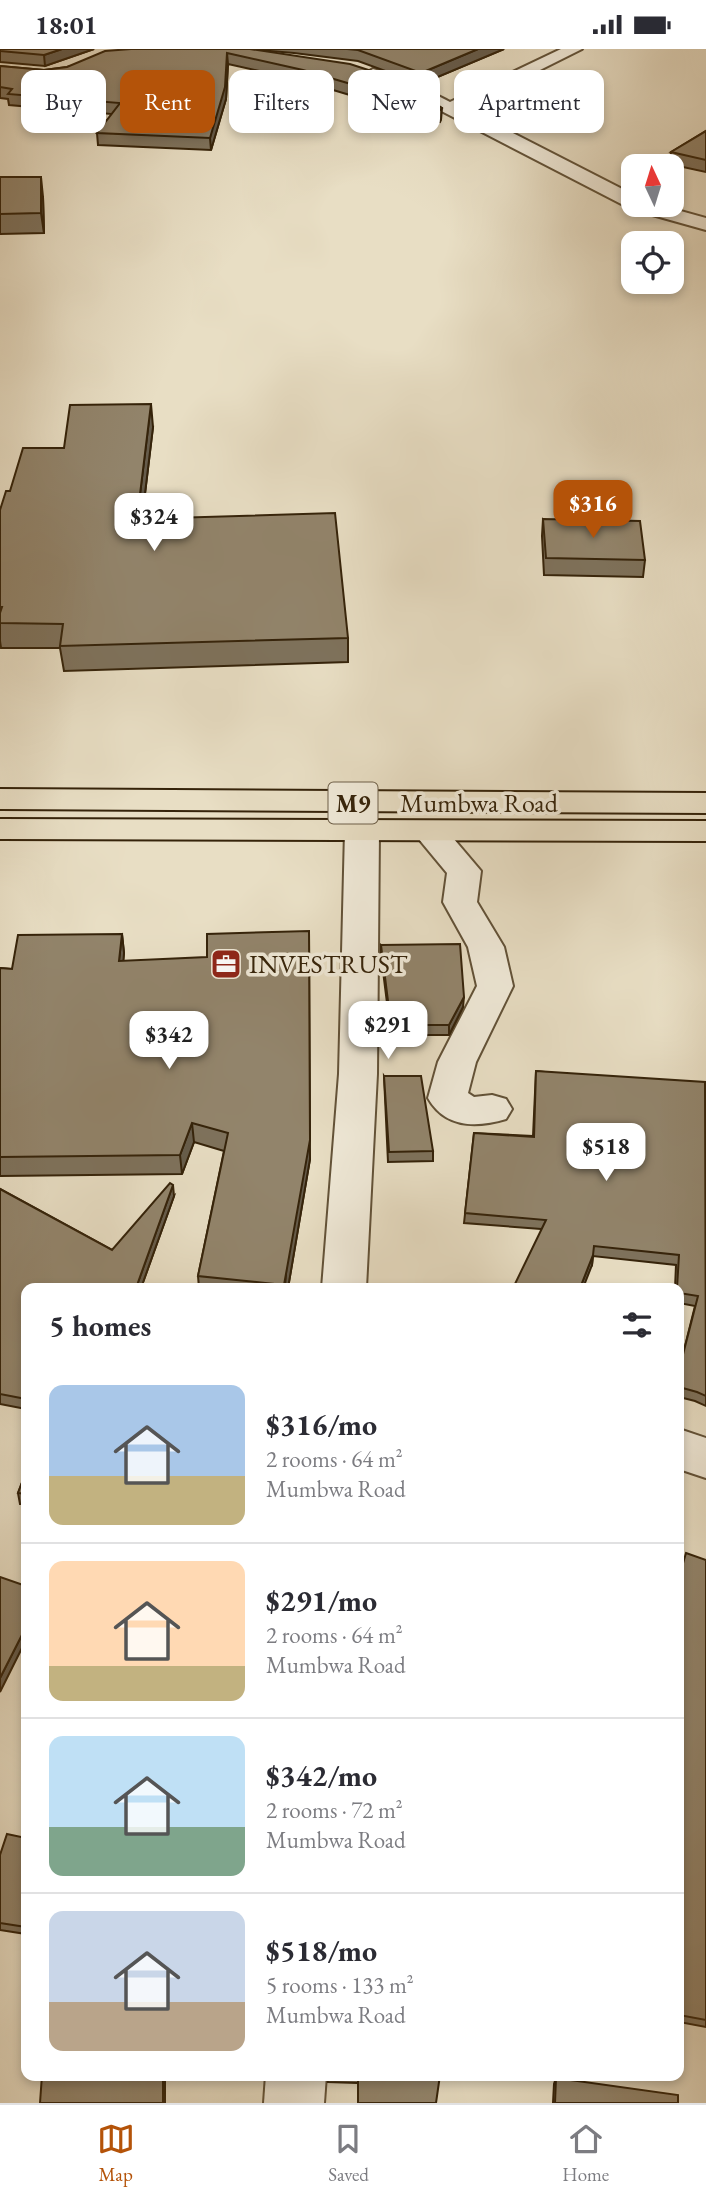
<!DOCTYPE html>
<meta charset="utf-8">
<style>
:root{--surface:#fff;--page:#f7f7f7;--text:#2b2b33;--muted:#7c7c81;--line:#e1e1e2;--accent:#b45309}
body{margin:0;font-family:"EB Garamond",serif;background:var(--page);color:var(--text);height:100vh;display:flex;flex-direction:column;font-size:26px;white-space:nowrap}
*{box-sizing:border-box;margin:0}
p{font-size:23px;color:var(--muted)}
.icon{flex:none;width:38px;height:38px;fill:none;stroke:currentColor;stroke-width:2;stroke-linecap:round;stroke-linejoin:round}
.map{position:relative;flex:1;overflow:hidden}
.details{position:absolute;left:21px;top:1234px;width:663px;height:798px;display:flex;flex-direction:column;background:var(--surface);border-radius:14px;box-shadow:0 4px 10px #0003}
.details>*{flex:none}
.banner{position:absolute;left:21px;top:21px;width:665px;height:63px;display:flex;gap:14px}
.needle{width:46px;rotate:356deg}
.buttons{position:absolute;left:621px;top:105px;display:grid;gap:14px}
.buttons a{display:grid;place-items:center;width:63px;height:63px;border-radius:14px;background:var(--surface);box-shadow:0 4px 10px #0003;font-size:35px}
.price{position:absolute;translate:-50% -60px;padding:0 16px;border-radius:14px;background:#fff;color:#222;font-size:23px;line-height:46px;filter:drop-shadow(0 2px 4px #0008)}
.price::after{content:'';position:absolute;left:50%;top:42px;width:21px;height:16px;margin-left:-10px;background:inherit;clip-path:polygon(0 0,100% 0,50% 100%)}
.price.active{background:var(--accent);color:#fff}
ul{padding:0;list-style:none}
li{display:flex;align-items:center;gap:21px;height:175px;padding:0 28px}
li+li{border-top:2px solid var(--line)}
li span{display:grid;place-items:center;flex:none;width:196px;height:140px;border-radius:14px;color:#555}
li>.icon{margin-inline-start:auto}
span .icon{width:84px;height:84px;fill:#fffc;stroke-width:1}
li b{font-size:30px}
h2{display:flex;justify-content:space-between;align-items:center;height:84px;padding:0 28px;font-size:30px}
.pill{padding:0 24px;border-radius:14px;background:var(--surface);box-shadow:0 4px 10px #0003;font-size:24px;line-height:63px}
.pill.active{background:var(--accent);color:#fff}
.status{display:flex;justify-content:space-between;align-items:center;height:49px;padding:0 35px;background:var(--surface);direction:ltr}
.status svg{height:19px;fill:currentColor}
.dock{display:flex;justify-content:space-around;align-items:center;height:98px;border-top:2px solid var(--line);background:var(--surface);font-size:19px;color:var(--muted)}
.dock a{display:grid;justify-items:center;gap:4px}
.dock .active{color:var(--accent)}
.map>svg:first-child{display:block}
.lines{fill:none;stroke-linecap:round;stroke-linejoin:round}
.minor-casing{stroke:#625238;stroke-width:4}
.primary-casing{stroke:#35230a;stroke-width:4}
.minor{fill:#f0ead9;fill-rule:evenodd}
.primary{fill:#e8dec4;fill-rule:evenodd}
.wall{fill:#7e725c;stroke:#35230a;stroke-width:2}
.shaded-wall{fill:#665c4b;stroke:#35230a;stroke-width:2}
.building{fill:#92846b;stroke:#35230a;stroke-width:2}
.labels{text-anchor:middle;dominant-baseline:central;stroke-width:7;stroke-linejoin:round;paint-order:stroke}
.shield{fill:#f0ead9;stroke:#6d5f48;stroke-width:2}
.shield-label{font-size:24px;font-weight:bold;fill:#35230a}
.street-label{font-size:26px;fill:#35230a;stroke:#f0ead9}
.poi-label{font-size:26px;fill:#35230a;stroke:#f0ead9;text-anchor:start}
</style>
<div class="status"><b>18:01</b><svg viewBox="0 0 49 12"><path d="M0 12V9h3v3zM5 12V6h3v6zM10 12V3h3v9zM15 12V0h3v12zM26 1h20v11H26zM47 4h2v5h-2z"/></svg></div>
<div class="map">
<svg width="706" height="2054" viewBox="0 0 706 2054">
<rect width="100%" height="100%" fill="#e8dec4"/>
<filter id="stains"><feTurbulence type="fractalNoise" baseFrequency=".00286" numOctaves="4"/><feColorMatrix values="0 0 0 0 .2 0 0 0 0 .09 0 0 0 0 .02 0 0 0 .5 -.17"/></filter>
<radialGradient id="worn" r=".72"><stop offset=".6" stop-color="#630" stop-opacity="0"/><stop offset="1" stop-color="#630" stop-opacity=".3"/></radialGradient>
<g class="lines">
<!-- minor casing -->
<g class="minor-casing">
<g id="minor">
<path d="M 561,0 L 582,0 L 464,59 L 634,146 L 634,156 L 659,156 L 706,169 L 706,181 L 631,160 L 397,39 L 367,29 L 365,25 L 373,20 C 401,27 425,40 450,53 Z"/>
<polygon points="362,772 374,775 379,782 377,1025 366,1239 322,1239 339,1025 345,782 350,775"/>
<path d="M 430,773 L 442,776 L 481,822 L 477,853 L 504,898 L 513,937 L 476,1013 L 468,1044 L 474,1048 L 492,1046 L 506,1050 L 512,1060 L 506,1070 C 476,1079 445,1079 428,1049 L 438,1013 L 477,937 L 468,898 L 443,853 L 447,824 L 413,783 L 418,776 Z"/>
<polygon points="679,1380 706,1389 706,1429 679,1420"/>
<polygon points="266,2026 326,2026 324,2054 264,2054"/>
</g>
</g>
<!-- primary casing -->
<g class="primary-casing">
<g id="primary">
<polygon points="0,740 706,744 706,764 0,760"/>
<polygon points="0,770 706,772 706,792 0,790"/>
</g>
</g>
<!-- minor -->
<use href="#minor" class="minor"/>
<!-- primary -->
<use href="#primary" class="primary"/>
</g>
<!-- wall -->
<g class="wall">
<polygon points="0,0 94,0 45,17 0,13"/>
<polygon points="131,0 504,0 421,35 358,12 294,4 258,1 442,59 441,71 440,73 303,32 228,15 226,50 211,101 98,96 97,84 112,65 9,56 8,50 0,49 0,17 44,21 67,18"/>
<polygon points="706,82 706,123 669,115 671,103"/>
<polygon points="0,128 43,148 44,184 0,185"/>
<polygon points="153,378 142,470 348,589 348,613 64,622 60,599 1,599 0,592 0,461 10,442 64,399"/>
<polygon points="543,470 645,511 643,528 544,526 542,487"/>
<polygon points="122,885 124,904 123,912 310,1110 288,1239 199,1239 198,1227 224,1102 194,1093 182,1125 0,1127 0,919 12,920"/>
<polygon points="381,896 463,958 449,986 391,986 381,906"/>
<polygon points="536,1022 706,1041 706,1357 695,1352 679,1348 679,1321 695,1257 679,1254 679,1239 675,1239 676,1216 593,1207 592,1216 541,1180 464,1174 474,1084 533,1087"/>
<polygon points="384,1027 433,1102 433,1112 388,1113"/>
<polygon points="0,1140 112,1201 174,1147 141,1239 26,1239 26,1360 0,1355"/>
<polygon points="26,1423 26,1455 20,1455 18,1444"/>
<polygon points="706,1511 706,1978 679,1973 679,1528"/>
<polygon points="26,1789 26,1885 0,1881 0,1806"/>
<polygon points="328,2026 440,2026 357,2034 328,2033"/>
<polygon points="556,2029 678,2054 553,2054 554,2035"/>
</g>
<!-- shaded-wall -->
<g class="shaded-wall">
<polygon points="62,0 94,0 45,17 44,6"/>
<polygon points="478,0 504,0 421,35 421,24"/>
<polygon points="227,4 228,15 226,50 211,101 210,89"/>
<polygon points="41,128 43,148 44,184 41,164"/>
<polygon points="151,355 153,378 139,494 137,470"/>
<polygon points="309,882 310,1110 288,1239 285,1239"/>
<polygon points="122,885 124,904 122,931 119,912"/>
<polygon points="464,948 463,958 449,986 449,976"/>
<polygon points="192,1074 194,1093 182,1125 180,1106"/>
<polygon points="173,1136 174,1147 141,1239 136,1239"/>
<polygon points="593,1206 592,1216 583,1239 580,1239"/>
<polygon points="26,1578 26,1591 0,1643 0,1629"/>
<rect x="163" y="2026" width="2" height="28"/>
</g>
<!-- building -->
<g class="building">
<polygon points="0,0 62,0 44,6 0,2"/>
<polygon points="131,0 250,0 350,15 396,30 419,42 442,59 440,61 303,21 227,4 225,38 210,89 97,84 120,54 8,45 12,40 0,38 0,17 44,21 67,18 105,2"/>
<polygon points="347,0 478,0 421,24 358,1"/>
<polygon points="706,82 706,111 671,103"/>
<polygon points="0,128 41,128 41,164 0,165"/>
<polygon points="151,355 137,470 335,464 348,589 60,597 63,575 0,574 0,564 2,558 0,558 0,461 6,442 10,442 23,399 64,399 70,356"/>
<polygon points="543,470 640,472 645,511 546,509"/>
<polygon points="309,882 310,1091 284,1236 198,1227 228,1084 192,1074 180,1106 0,1108 0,919 12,920 18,886 122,885 119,912 207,908 207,885"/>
<polygon points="460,895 464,948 449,976 391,976 381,896"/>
<polygon points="536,1022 705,1033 706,1347 697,1343 679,1338 679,1321 698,1247 679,1244 679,1239 677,1239 679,1206 594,1197 593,1206 580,1239 513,1239 546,1171 465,1164 474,1084 534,1088"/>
<polygon points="384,1027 421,1027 433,1102 389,1103"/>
<polygon points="170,1134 173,1136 136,1239 26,1239 26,1350 0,1345 0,1140 112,1201"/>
<polygon points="26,1423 26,1445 18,1444"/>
<polygon points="686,1504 706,1511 706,1971 679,1966 679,1528"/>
<polygon points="0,1528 26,1537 26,1578 0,1629"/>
<polygon points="7,1785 26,1789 26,1878 0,1874 0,1806"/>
<polygon points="42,2026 163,2026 163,2054 40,2054"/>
<polygon points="440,2026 436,2054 358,2054 358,2028 328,2026"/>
<polygon points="556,2029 678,2046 678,2054 555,2054"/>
</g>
<!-- icons -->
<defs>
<g id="office-square" transform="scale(1.575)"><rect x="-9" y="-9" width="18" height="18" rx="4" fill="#8f2418" stroke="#f0ead9"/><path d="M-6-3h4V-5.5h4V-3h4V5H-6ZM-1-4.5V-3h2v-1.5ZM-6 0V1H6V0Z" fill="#fff"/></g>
</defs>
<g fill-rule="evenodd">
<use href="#office-square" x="226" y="915"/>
</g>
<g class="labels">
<!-- shield labels -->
<rect class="shield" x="328.5" y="733.5" width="49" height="41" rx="5"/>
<g class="shield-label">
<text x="353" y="754">M9</text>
</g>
<!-- street labels -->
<g class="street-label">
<text x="479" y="754">Mumbwa Road</text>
</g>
<!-- poi labels -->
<g class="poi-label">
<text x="249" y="915">INVESTRUST</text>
</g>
</g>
<rect width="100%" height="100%" filter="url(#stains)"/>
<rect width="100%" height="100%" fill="url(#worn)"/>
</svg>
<div class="buttons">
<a><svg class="needle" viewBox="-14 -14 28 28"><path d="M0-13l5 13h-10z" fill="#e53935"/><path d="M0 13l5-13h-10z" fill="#7c7c81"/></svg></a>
<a><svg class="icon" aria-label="locate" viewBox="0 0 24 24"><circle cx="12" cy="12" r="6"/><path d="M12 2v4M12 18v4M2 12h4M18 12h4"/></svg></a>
</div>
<b class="price active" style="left:593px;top:491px">$316</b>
<b class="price" style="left:154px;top:504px">$324</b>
<b class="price" style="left:388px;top:1012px">$291</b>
<b class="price" style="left:169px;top:1022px">$342</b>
<b class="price" style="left:606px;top:1134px">$518</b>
<div class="banner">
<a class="pill">Buy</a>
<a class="pill active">Rent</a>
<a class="pill">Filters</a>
<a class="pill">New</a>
<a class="pill">Apartment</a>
</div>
<section class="details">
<h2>5 homes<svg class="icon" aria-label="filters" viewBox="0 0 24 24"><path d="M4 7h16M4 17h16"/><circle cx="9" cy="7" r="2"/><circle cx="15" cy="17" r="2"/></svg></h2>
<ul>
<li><span style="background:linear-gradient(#a9c7e8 65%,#c2b280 0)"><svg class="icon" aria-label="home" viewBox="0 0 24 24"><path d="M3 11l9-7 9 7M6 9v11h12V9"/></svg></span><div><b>$316/mo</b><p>2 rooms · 64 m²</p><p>Mumbwa Road</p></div></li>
<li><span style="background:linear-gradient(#ffd9b3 75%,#c2b280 0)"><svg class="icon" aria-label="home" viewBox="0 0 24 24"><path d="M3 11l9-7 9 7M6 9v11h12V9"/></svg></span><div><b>$291/mo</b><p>2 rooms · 64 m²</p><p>Mumbwa Road</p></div></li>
<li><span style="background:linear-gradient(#bfe0f5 65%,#7fa58c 0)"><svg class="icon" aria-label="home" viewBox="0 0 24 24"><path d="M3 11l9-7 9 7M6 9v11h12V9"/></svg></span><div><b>$342/mo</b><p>2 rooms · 72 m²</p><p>Mumbwa Road</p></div></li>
<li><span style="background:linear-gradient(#c9d6e8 65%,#b9a48a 0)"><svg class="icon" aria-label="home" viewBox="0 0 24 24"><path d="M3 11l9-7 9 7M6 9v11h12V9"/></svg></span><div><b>$518/mo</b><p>5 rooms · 133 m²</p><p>Mumbwa Road</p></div></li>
</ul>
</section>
</div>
<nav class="dock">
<a class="active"><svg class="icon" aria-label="map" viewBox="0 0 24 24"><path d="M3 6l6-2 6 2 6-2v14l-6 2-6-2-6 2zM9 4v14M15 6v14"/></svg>Map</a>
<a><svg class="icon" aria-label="saved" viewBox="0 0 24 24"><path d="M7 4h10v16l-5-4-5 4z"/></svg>Saved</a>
<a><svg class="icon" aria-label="home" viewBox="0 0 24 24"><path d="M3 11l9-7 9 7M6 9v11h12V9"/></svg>Home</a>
</nav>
